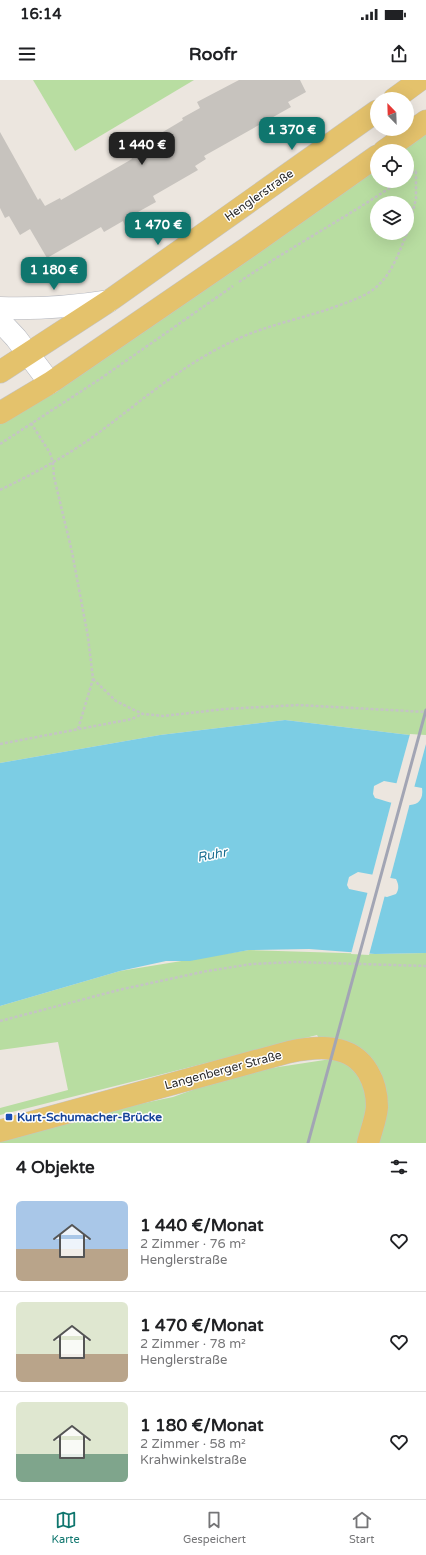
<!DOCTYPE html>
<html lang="de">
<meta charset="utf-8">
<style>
:root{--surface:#fff;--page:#f2f2f2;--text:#202124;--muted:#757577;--line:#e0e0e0;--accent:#0f766e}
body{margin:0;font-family:"Varela Round",sans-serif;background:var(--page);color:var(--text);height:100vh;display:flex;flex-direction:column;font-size:15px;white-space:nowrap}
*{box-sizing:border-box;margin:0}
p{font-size:13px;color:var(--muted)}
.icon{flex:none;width:22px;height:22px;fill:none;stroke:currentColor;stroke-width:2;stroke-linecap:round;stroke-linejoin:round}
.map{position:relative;height:1063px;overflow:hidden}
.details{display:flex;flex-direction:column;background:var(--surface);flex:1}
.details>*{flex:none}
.needle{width:26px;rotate:337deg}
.controls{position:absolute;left:370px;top:12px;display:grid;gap:8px}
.controls a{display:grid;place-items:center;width:44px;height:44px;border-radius:50%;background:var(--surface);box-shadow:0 4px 16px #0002;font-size:20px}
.price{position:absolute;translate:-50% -34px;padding:0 9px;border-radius:8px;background:var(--accent);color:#fff;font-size:13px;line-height:26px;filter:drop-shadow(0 1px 2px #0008)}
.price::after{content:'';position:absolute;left:50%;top:24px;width:12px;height:9px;margin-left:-6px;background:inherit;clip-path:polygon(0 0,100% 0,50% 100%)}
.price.on{background:#222;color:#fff}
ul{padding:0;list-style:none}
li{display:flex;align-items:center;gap:12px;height:100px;padding:0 16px}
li+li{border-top:1px solid var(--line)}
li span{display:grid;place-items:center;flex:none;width:112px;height:80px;border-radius:6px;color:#555}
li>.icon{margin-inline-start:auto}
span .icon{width:48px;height:48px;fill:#fffc;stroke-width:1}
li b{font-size:17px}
h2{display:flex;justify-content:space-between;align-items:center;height:48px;padding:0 16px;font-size:17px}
.status{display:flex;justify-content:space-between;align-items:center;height:28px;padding:0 20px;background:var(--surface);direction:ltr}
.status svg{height:11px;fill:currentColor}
header{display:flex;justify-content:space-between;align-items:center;height:52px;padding:0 16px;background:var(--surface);font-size:18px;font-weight:800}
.tab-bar{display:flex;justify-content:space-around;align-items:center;height:56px;border-top:1px solid var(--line);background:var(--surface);font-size:11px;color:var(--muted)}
.tab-bar a{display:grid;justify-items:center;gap:2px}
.tab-bar .on{color:var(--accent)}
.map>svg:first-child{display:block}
.green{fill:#b8dda1;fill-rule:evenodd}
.water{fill:#7ccde4;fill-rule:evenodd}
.pier{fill:#ece6df}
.building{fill:#c7c3be}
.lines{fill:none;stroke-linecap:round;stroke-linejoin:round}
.minor-casing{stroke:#b2b5bd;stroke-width:23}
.major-casing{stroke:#c4c4c4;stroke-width:23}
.path{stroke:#c4c4c4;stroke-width:2.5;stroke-dasharray:3 2;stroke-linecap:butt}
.minor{stroke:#fff;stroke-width:22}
.major{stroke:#e4c26c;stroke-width:22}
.rail{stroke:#a2a5b4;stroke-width:3}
.transit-dot{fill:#1a4fb4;stroke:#fff;stroke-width:1.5}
.labels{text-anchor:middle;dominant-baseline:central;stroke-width:3;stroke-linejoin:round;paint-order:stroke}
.street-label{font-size:12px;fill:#2b2b2b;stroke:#fff}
.transit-label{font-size:12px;font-weight:bold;fill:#164399;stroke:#fff;text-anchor:start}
.water-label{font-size:13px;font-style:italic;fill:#1a6e91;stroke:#fff}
</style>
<div class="status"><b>16:14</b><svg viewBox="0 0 49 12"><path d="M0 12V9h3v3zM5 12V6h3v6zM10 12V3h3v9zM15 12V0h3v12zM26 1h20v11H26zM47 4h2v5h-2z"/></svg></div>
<header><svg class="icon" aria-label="menu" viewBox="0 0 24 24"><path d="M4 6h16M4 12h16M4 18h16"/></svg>Roofr<svg class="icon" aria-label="share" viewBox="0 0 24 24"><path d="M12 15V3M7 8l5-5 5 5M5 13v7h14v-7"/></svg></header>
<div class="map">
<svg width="426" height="1063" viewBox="0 0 426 1063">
<rect width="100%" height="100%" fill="#ece6df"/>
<!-- green -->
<g class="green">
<polygon points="33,0 194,0 75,71"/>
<path d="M 426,51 L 426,657 L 285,640 L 160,655 L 0,683 L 0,335 L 377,84 L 377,101 L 407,101 L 407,71 L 397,71 ZM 377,123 L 407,123 L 407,153 L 377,153 Z"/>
<polygon points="249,870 375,874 426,873 426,1063 0,1063 0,1060 82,1036 173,1017 239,993 331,979 317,955 0,1035 0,1028 68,1010 58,962 0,970 0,926 120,891"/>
</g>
<!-- water -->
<path class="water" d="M 285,640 L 426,657 L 426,873 L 375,874 L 309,869 L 249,870 L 190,881 L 166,881 L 120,891 L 0,926 L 0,683 L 160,655 ZM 384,701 L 422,708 C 426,737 387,721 375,718 L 373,714 L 374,706 ZM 358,792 L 396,799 C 399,805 399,809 396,814 L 387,817 L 349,809 L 347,805 L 349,797 Z"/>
<!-- pier -->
<g class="pier">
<polygon points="410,654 426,655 426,664 414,708 396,705"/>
<polygon points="392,720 410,723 390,799 372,796"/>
<polygon points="368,811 385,815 369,875 351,874"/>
</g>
<!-- building -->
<polygon class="building" points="239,0 300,0 306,12 288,22 291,27 204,76 206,79 195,86 198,90 153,116 156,122 138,132 141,136 125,146 123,141 104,152 101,147 47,178 30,149 20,155 9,136 5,138 0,128 0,52 38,120 40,118 45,126 60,118 61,120 132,79 131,77 149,67 146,62 183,40 182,38 200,28 197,22"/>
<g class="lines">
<!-- minor casing -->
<g class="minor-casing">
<g id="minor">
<path d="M 0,228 C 37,229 72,227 109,221"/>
<polyline points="0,241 16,258 50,303"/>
</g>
</g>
<!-- major casing -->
<g class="major-casing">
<g id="major">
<polyline points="394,19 420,0"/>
<polyline points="384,71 426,41"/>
<polyline points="0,292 109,221 377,31"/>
<polyline points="0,333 50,303 247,168 377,76"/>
<path d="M 0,1051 L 289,972 C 318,966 351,963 368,992 C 374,1002 377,1015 377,1027 C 376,1039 371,1051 368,1063"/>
</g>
</g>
<!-- path -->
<g class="path">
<polyline points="407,96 416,90"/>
<polyline points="407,153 416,119 416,90"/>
<path d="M 239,202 C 291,167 347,137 400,101"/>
<polyline points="31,343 50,373 53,383 54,397 72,472 88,557 93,599 78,649"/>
<polyline points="0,364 100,299 233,206"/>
<path d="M 0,410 C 33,394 65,377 94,356 C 138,324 179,287 229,263 C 260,247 296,240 329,229 C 342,224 356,220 368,213 C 390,200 398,175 407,153"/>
<polyline points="93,599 116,621 130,628 143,634 163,636 225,629 298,625 426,632"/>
<polyline points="0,664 132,639 142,634"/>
<polyline points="0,941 123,909 207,891 252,884 295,882 426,886"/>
</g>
<!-- minor -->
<use href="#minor" class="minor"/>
<!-- major -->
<use href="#major" class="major"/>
<!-- rail -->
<polyline class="rail" points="308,1063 426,630"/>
</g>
<!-- markers -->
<rect class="transit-dot" x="5" y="1033" width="8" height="8" rx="2"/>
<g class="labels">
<!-- street labels -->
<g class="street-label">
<text transform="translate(259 115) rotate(-35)">Henglerstraße</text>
<text transform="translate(223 990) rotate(-15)">Langenberger Straße</text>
</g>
<!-- transit labels -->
<g class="transit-label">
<text x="17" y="1037">Kurt-Schumacher-Brücke</text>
</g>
<!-- water labels -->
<g class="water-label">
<text transform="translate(212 775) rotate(-11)">Ruhr</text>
</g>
</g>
</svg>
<div class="controls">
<a><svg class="needle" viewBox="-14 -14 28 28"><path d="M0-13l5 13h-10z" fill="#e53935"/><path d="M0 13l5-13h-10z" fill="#757577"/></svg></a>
<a><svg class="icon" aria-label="locate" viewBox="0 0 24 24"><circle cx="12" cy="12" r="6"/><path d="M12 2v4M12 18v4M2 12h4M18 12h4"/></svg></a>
<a><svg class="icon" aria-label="layers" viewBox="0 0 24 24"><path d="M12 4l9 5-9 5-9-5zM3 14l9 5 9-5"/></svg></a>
</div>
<b class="price" style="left:292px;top:71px">1 370 €</b>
<b class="price on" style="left:142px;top:86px">1 440 €</b>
<b class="price" style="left:158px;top:166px">1 470 €</b>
<b class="price" style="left:54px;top:211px">1 180 €</b>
</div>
<section class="details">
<h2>4 Objekte<svg class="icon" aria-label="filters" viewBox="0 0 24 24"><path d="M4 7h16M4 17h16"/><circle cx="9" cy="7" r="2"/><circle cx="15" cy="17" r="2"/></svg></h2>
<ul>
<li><span style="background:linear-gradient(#a9c7e8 60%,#b9a48a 0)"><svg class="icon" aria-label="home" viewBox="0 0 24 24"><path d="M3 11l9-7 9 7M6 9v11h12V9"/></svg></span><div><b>1 440 €/Monat</b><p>2 Zimmer · 76 m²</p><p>Henglerstraße</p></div><svg class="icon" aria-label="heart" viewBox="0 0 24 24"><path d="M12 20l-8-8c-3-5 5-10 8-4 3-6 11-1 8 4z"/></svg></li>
<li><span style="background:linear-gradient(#dfe7d0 65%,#b9a48a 0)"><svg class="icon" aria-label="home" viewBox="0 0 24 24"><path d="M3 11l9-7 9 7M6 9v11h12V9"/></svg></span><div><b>1 470 €/Monat</b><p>2 Zimmer · 78 m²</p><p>Henglerstraße</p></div><svg class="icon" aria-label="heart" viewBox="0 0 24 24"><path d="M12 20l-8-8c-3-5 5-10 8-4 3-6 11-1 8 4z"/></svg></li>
<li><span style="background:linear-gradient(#dfe7d0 65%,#7fa58c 0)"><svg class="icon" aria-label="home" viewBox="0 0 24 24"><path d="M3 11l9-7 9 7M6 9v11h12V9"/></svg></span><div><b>1 180 €/Monat</b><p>2 Zimmer · 58 m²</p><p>Krahwinkelstraße</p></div><svg class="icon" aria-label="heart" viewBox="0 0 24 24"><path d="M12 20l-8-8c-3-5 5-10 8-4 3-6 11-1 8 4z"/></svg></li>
</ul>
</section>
<nav class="tab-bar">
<a class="on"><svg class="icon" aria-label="map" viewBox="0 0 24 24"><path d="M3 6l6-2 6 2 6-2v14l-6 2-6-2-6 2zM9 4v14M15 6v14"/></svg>Karte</a>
<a><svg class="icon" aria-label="saved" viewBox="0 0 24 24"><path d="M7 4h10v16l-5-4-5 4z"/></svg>Gespeichert</a>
<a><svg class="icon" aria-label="home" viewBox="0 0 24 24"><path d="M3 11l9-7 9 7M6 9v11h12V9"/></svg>Start</a>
</nav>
